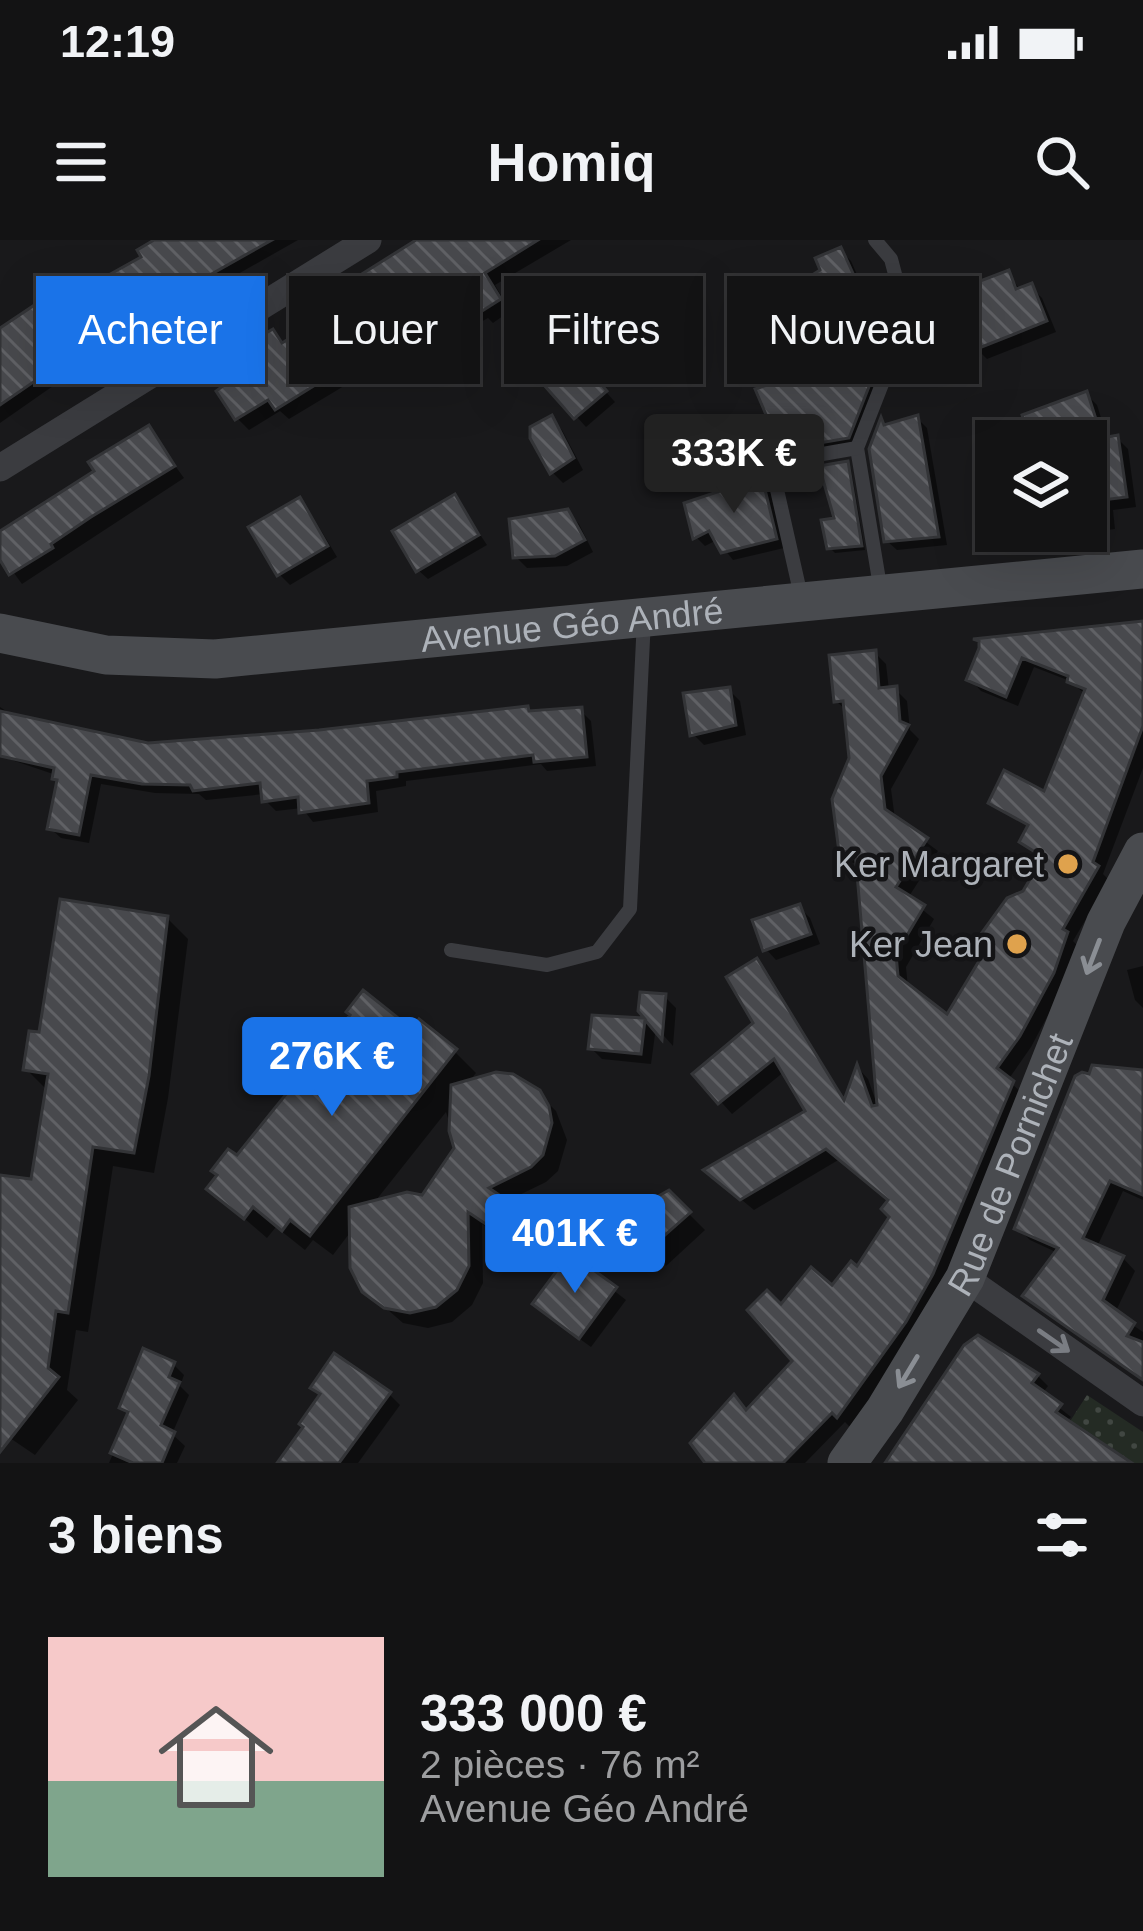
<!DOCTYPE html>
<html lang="fr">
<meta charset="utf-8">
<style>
:root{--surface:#131314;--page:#202022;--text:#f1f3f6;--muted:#9d9ea0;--line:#323234;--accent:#1a73e8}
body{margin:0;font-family:Helvetica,sans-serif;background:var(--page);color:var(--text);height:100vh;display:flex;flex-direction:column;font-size:45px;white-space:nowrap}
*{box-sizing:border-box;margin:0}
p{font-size:39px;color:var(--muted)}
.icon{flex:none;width:66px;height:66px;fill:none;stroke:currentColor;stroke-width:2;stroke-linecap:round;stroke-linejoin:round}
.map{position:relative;height:1223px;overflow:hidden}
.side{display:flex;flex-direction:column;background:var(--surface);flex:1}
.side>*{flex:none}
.top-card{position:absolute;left:36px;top:36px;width:1071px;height:108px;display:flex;gap:24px}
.fabs{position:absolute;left:975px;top:180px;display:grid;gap:24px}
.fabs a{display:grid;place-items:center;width:132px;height:132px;border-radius:0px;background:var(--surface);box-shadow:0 12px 48px #0002,0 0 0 3px var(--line);font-size:60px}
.price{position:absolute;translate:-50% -102px;padding:0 27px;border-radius:12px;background:var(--accent);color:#fff;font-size:39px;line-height:78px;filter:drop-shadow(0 3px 6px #0008)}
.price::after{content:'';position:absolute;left:50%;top:72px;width:36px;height:27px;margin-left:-18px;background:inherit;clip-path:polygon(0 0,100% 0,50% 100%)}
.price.active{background:#222;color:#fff}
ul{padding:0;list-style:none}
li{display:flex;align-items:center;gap:36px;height:300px;padding:0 48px}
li+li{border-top:3px solid var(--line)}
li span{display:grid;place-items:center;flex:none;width:336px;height:240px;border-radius:0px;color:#555}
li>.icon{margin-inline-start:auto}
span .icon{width:144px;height:144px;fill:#fffc;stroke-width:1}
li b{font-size:51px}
h2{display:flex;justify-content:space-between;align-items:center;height:144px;padding:0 48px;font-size:51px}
.chip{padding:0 42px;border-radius:0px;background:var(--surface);box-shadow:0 12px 48px #0002,0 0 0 3px var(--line);font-size:42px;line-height:108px}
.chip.active{background:var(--accent);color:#fff}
.status{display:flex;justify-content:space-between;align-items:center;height:84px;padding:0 60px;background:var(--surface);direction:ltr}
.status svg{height:33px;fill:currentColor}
header{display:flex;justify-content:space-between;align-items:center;height:156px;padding:0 48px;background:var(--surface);font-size:54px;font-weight:800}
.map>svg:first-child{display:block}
.garden{fill:url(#garden-dots)}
.shadow{fill:#0007;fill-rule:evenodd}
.building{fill:url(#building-back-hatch);stroke:#333437;stroke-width:3}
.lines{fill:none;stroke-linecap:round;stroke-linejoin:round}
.service{stroke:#3b3c40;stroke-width:14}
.minor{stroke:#3b3c40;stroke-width:27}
.secondary{stroke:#494b4f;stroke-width:39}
.oneway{stroke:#8a8e94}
.oneway2{stroke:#7a7d83}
.poi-dot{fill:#dfa24d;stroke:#141416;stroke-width:4.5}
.labels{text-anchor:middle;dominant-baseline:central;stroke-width:9;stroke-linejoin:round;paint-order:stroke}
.street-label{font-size:36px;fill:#adb2b9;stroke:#141416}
.poi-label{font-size:36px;fill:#adb2b9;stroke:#141416;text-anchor:end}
</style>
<div class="status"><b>12:19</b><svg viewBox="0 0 49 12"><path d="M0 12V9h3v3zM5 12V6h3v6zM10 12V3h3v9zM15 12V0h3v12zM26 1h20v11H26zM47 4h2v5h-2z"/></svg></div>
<header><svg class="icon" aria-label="menu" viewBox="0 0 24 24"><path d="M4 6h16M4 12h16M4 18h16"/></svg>Homiq<svg class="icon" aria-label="search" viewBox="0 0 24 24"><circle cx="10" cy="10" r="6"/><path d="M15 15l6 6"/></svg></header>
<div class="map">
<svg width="1143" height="1223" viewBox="0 0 1143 1223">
<defs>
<pattern id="garden-dots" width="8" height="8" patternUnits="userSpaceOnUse" patternTransform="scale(3)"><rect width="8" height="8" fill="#242b24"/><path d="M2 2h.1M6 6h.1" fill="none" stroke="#414742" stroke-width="1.8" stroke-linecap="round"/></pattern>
<pattern id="building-back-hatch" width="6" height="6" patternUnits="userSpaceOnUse" patternTransform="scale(3)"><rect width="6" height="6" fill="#48494d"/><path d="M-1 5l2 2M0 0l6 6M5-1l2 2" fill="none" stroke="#606165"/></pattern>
</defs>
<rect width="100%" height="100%" fill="#19191b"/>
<!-- garden -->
<polygon class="garden" points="1087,1155 1143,1192 1143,1223 1132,1223 1098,1200 1056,1203"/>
<!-- shadow -->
<g class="shadow">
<polygon points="160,0 298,0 106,109 0,183 0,104 145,18"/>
<polygon points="421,0 571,0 495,45 510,71 493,83 488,78 455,97 438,77 404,95 396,88 346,117 359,137 289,179 280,171 249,190 237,178 273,92 285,104 334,74"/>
<polygon points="841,11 851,21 869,62 861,65 863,70 824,87 845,136 863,130 873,140 879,156 859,207 826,213 813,198 788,207 778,196 810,134 783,57 824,32"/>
<polygon points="1008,33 1021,51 1031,47 1042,58 1056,92 987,119 976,108"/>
<polygon points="554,94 615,162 586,187 516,109"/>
<polygon points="1086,154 1097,165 1108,200 1117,198 1128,209 1136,267 1113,270 1115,289 1061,295 1057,291 1086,291 1086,201 1033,201"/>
<polygon points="917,178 927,188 947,305 897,310 887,301 882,182 887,187"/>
<polygon points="552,179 562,190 583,230 563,243 553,233 533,197"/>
<polygon points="148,189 184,238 22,344 0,314 0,294 98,232"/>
<polygon points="847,224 851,229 865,310 835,313 830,308"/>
<polygon points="761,241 770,250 784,308 733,320 717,300 705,306 696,297"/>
<polygon points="455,257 487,305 428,339 418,330"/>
<polygon points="300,261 310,272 337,317 290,345 279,334"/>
<polygon points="567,272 579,284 593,312 567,326 527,328 516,317"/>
<polygon points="1143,387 1143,528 1103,634 1109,640 1073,701 1078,706 1064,745 1031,807 1008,840 1024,855 925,1081 850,1187 845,1182 805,1223 709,1223 748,1173 796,1121 782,1069 832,1049 858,1031 893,977 891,961 840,919 754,970 719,941 809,873 785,831 732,874 696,834 757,783 756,722 768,733 846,861 859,829 868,839 878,867 859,622 853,623 841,611 852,519 847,471 836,461 875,413 886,424 889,450 896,450 907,461 910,490 919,499 891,549 895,579 938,611 908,658 934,679 906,727 908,748 948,778 984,718 974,708 1025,653 1045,620 1022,601 1030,588 992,562 1046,555 1086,455 1070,441 1034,427 1018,466 981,451 970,439 982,408"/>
<polygon points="729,450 740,461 746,495 704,505 693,494"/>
<polygon points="0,467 17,478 148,506 580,470 591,481 596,526 547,531 541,524 406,541 406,546 376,551 378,572 313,582 302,568 276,571 265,560 265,554 206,560 199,554 155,553 101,544 89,603 61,598 50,588 59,543 56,535 0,516"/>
<polygon points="799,667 810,678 820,704 776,720 766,709"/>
<polygon points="167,678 188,699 168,858 154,933 113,926 88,1092 76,1090 67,1150 78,1160 35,1215 10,1198 0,1213 0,938 34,943 48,851 26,829 41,796"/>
<polygon points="1143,726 1143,768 1135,760 1127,730"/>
<polygon points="665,757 676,768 673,806 656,787 651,824 602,819 591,808 594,778 651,782"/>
<path d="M 412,793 L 455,812 L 476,833 L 468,843 L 539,854 L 556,871 L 567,900 L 558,931 L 546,942 L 505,962 L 536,989 L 521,1011 L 482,984 L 483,1043 L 472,1065 L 452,1082 L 428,1088 L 403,1083 L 365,1050 L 352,990 L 333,1015 L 313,1000 L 305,1010 L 276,987 L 267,998 L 210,949 L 237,919 ZM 446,872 L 458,909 L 424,958 L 373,964 Z"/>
<polygon points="1143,833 1143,960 1123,951 1097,1007 1123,1018 1135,1031 1115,1073 1143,1092 1143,1141 1026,1055 1058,1013 1030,1000 1018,988"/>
<polygon points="669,954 705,990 666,1026 623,980"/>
<polygon points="571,1017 626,1060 591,1107 547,1075"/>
<polygon points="978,1098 1038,1136 1048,1146 1042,1154 1071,1177 1022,1223"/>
<polygon points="173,1124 184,1135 180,1146 189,1155 172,1194 185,1206 177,1223 109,1223 130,1175 123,1168"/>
<polygon points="389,1154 400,1165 358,1223 280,1223 307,1188"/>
</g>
<!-- building -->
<g class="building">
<polygon points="154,0 272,0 96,99 0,165 0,88 51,54 60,62 141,17 137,10"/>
<polygon points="416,0 538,0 485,33 501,59 479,73 476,68 441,87 428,65 390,86 385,76 337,105 349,124 275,170 268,160 235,180 216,151 256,122 245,105 273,89 282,103 330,73 322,59"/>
<polygon points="841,7 861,51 853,55 855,60 816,77 841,134 864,127 870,144 849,198 813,204 805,188 776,198 755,149 807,132 779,56 820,30 815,18"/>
<polygon points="1009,30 1016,49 1032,43 1047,81 974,110 951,52"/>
<polygon points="544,80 607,151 574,179 512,109"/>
<polygon points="1087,151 1102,198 1118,195 1127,257 1086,262 1086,201 1030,201 1022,175"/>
<polygon points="552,175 574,218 550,234 530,198 530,187"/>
<polygon points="918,175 939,297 884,302 869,209 881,177 884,185"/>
<polygon points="149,185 175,226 91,277 51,304 53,308 9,335 0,320 0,291 94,231 88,222"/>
<polygon points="848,221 862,306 827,309 821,280 834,278 819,226"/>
<polygon points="762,237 777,299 721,313 709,291 693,299 684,263"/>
<polygon points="455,254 479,295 416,332 392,291"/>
<polygon points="300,257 328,306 277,336 248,287"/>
<polygon points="568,269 585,300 555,316 513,318 509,279"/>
<polygon points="1143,381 1143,486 1093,622 1099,626 1063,689 1068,692 1054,733 1020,796 997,828 1014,841 933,1034 906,1082 837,1178 832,1173 783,1223 705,1223 690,1203 734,1154 746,1170 792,1121 747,1070 767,1050 781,1064 811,1027 832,1045 851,1021 857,1026 889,977 881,969 888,960 826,909 740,960 703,930 805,871 774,819 718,864 692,834 753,783 726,737 757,718 844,860 857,824 872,866 877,865 855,611 839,612 832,559 849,518 843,461 834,462 829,415 876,410 879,448 897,446 900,481 909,485 881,536 885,569 928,598 896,647 925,665 896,714 898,736 947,774 982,716 970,709 1007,658 1023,651 1043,617 1019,602 1028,585 988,563 1004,530 1044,551 1085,449 1067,442 1068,436 1022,418 1006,457 966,440 979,408 979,401 973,399"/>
<polygon points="730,447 736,485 690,496 683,453"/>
<polygon points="528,466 529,471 582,467 587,517 534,522 533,515 397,532 397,537 367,541 369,563 299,573 298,557 262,562 260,543 193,551 190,545 142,544 91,535 79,595 47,589 57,540 52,539 54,528 0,516 0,471 148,503 319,490"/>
<polygon points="60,659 168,676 149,836 134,913 93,907 68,1073 56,1071 48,1128 59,1137 0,1212 0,935 31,939 48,834 23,830 29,791 39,792"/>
<polygon points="800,664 811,694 763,711 752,680"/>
<polygon points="363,750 412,789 419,779 457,809 310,996 290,980 282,991 253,967 244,979 206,949 217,935 211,931 228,909 237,915 350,775 346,772"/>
<polygon points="640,752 666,754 662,800 645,780 641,814 588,809 592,775 644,778 638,771"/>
<polygon points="1092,825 1143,830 1143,955 1110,941 1083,998 1124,1016 1103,1060 1135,1083 1127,1096 1143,1102 1143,1140 1022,1056 1058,1008 1014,989 1075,836 1082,832 1089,834"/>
<polygon points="496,832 513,834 540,850 549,866 552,883 543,915 531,927 489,948 523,971 505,997 468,972 469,1026 457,1050 436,1067 410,1073 384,1068 362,1052 350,1028 349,967 407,952 422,955 454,908 449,891 451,845"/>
<polygon points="669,950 691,972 647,1011 618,979"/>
<polygon points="570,1013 617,1047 579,1099 532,1064"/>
<polygon points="978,1095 1039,1134 1032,1143 1062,1164 1056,1172 1132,1223 885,1223 964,1105"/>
<polygon points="143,1108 175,1122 169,1137 180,1142 161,1185 175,1192 162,1223 133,1223 110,1213 128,1172 119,1168"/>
<polygon points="334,1113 391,1152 339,1223 277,1223 303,1187 299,1184 320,1154 310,1148"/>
</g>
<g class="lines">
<!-- service -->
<g class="service">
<polyline points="875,0 891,19 909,87 893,116 857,208 881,352"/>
<polyline points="801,356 771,223 857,208"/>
<polyline points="451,710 547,725 597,712 630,669 644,379"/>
</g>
<!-- minor -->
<g class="minor">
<polyline points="0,228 368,0"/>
<polyline points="965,1038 1143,1163"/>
</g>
<!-- secondary -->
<g class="secondary">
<path id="s1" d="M 0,393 L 106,415 L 215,419 L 1143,329"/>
<path id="s2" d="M 847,1223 L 885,1170 L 965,1038 L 1106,682 L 1143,612"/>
</g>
</g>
<!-- one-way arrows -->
<defs><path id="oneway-shaft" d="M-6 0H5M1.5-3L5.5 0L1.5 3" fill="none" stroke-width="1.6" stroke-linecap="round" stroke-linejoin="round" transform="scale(3)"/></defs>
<g class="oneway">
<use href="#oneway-shaft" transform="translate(1093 717) rotate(111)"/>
<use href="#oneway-shaft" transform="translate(908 1132) rotate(121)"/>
</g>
<use class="oneway2" href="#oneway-shaft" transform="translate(1054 1101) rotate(35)"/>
<!-- markers -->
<g class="poi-dot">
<circle cx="1068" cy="624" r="12"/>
<circle cx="1017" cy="704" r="12"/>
</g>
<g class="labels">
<!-- street labels -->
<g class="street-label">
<text stroke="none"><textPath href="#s1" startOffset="576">Avenue Géo André</textPath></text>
<text stroke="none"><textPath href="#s2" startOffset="342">Rue de Pornichet</textPath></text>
</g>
<!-- poi labels -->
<g class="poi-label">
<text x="1044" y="624">Ker Margaret</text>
<text x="993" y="704">Ker Jean</text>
</g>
</g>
</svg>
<div class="fabs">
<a><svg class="icon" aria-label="layers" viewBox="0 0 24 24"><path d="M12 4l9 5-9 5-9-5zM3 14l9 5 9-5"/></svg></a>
</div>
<b class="price active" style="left:734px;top:276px">333K €</b>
<b class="price" style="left:332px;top:879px">276K €</b>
<b class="price" style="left:575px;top:1056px">401K €</b>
<div class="top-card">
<a class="chip active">Acheter</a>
<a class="chip">Louer</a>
<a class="chip">Filtres</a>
<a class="chip">Nouveau</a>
</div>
</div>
<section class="side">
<h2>3 biens<svg class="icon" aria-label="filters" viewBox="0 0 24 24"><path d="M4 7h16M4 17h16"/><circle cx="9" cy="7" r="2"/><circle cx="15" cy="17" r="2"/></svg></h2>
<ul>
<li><span style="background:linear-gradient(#f6c9c9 60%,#7fa58c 0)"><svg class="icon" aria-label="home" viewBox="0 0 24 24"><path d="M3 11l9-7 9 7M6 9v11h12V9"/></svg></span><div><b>333 000 €</b><p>2 pièces · 76 m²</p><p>Avenue Géo André</p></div></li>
</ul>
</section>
